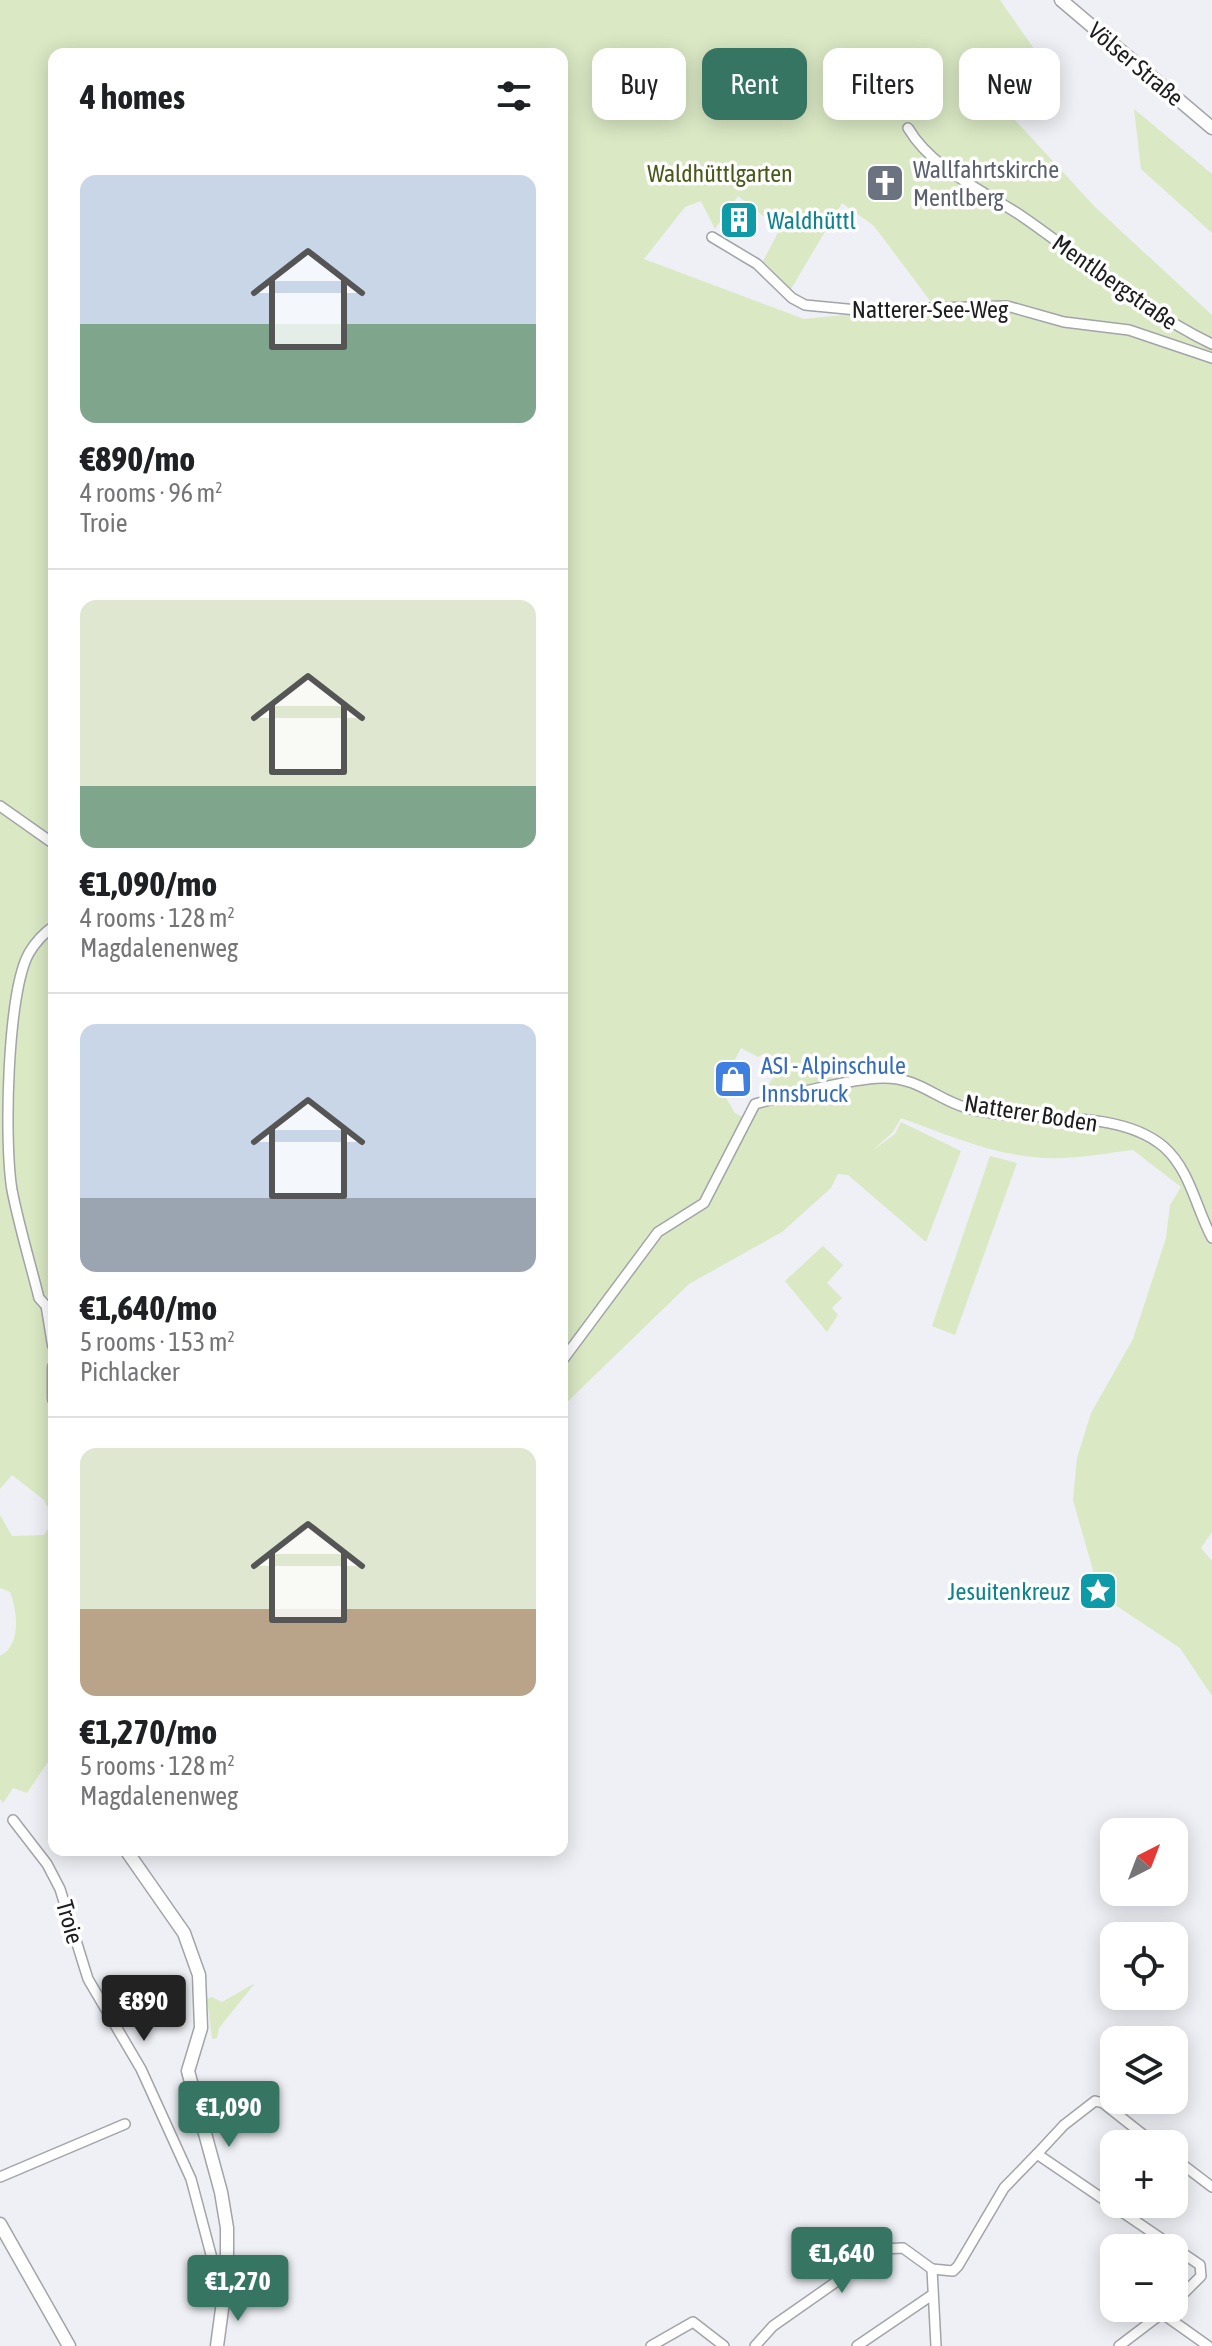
<!DOCTYPE html>
<meta charset="utf-8">
<style>
:root{--surface:#fff;--page:#f2f2f2;--text:#202124;--muted:#757577;--line:#e0e0e0;--accent:#377563}
body{margin:0;font-family:"Asap Condensed",sans-serif;background:var(--page);color:var(--text);height:100vh;display:flex;flex-direction:column;font-size:30px;white-space:nowrap}
*{box-sizing:border-box;margin:0}
p{font-size:26px;color:var(--muted)}
.icon{flex:none;width:44px;height:44px;fill:none;stroke:currentColor;stroke-width:2;stroke-linecap:round;stroke-linejoin:round}
.map{position:relative;flex:1;overflow:hidden}
.sheet{position:absolute;left:48px;top:48px;width:520px;height:1808px;display:flex;flex-direction:column;background:var(--surface);border-radius:16px;box-shadow:0 4px 20px #0003}
.sheet>*{flex:none}
.hud{position:absolute;left:592px;top:48px;width:500px;height:72px;display:flex;gap:16px}
.needle{width:52px;rotate:42deg}
.controls{position:absolute;left:1100px;top:1818px;display:grid;gap:16px}
.controls a{display:grid;place-items:center;width:88px;height:88px;border-radius:16px;background:var(--surface);box-shadow:0 4px 20px #0003;font-size:40px}
.price{position:absolute;translate:-50% -68px;padding:0 18px;border-radius:8px;background:var(--accent);color:#fff;font-size:26px;line-height:52px;filter:drop-shadow(0 2px 4px #0008)}
.price::after{content:'';position:absolute;left:50%;top:48px;width:24px;height:18px;margin-left:-12px;background:inherit;clip-path:polygon(0 0,100% 0,50% 100%)}
.price.active{background:#222;color:#fff}
ul{padding:0;list-style:none}
li{display:grid;align-content:center;gap:16px;height:424px;padding:0 32px}
li+li{border-top:2px solid var(--line)}
li span{display:grid;place-items:center;height:248px;border-radius:16px;color:#555}
li>.icon{margin-inline-start:auto}
span .icon{width:144px;height:144px;fill:#fffc;stroke-width:1}
li b{font-size:34px}
h2{display:flex;justify-content:space-between;align-items:center;height:96px;padding:0 32px;font-size:34px}
.chip{padding:0 28px;border-radius:16px;background:var(--surface);box-shadow:0 4px 20px #0003;font-size:28px;line-height:72px}
.chip.active{background:var(--accent);color:#fff}
.map>svg:first-child{display:block}
.green{fill:#dae8c4;fill-rule:evenodd}
.lines{fill:none;stroke-linecap:round;stroke-linejoin:round}
.street-casing{stroke:#a2a4a8;stroke-width:12}
.secondary-casing{stroke:#a2a4a8;stroke-width:15}
.street{stroke:#fff;stroke-width:9}
.secondary{stroke:#fff;stroke-width:12}
.labels{text-anchor:middle;dominant-baseline:central;stroke-width:7;stroke-linejoin:round;paint-order:stroke}
.street-label{font-size:24px;fill:#1d1d1f;stroke:#fff}
.worship-label{font-size:24px;fill:#5b616d;stroke:#fff;text-anchor:start}
.park-label{font-size:24px;fill:#475a18;stroke:#fff}
.culture-label{font-size:24px;fill:#0d838f;stroke:#fff;text-anchor:start}
.shop-label{font-size:24px;fill:#366cbe;stroke:#fff;text-anchor:start}
</style>
<div class="map">
<svg width="1212" height="2346" viewBox="0 0 1212 2346">
<rect width="100%" height="100%" fill="#eef0f5"/>
<!-- green -->
<g class="green">
<path d="M 0,0 L 1000,0 L 1037,53 L 1004,108 L 1095,207 L 1212,315 L 1212,1532 L 1201,1548 L 1212,1561 L 1212,1696 L 1180,1648 L 1100,1595 L 1073,1500 L 1077,1458 L 1091,1413 L 1133,1339 L 1166,1238 L 1170,1205 L 1181,1187 L 1133,1150 C 1100,1154 1066,1161 1033,1157 C 988,1153 943,1133 901,1118 L 893,1132 L 872,1151 L 895,1134 L 901,1122 L 961,1151 L 926,1242 L 848,1175 L 838,1174 L 831,1188 L 782,1232 L 689,1284 L 562,1407 L 562,54 L 54,54 L 54,1290 L 47,1298 L 54,1316 L 54,1753 L 27,1793 L 13,1788 L 3,1803 L 0,1799 L 0,1656 C 21,1646 18,1612 10,1592 L 0,1588 L 0,1515 L 12,1536 L 44,1535 L 54,1519 L 44,1500 L 12,1475 L 0,1489 ZM 738,196 L 780,229 L 763,261 L 791,289 L 842,203 L 874,226 L 934,306 L 804,319 L 644,259 L 685,207 L 701,201 L 715,229 ZM 741,1048 L 758,1057 L 763,1054 L 775,1057 L 780,1067 L 754,1107 L 749,1105 L 743,1117 L 735,1113 L 720,1088 Z"/>
<polygon points="1134,109 1212,174 1212,233 1141,169"/>
<polygon points="990,1156 1017,1163 955,1335 932,1326"/>
<polygon points="823,1246 843,1265 827,1283 842,1298 832,1308 838,1315 827,1332 785,1281"/>
<polygon points="255,1983 219,2028 217,2038 212,2039 207,1999 212,1997 222,2002"/>
</g>
<g class="lines">
<!-- street casing -->
<g class="street-casing">
<g id="street">
<path d="M 908,128 C 933,170 983,190 1023,217 C 1085,260 1144,311 1212,344"/>
<polyline points="712,237 757,264 792,298 805,305 857,310 1007,306 1064,322 1129,330 1212,358"/>
<polyline points="0,806 54,844"/>
<path d="M 48,1308 L 39,1298 C 30,1262 19,1226 12,1190 C 4,1143 7,992 29,953 C 36,941 44,933 54,926"/>
<path d="M 562,1361 L 658,1232 L 704,1203 L 755,1104 C 787,1095 850,1079 882,1078 C 919,1077 935,1099 967,1108 C 1024,1125 1115,1105 1164,1147 C 1190,1170 1196,1208 1212,1238"/>
<polyline points="13,1820 47,1864 60,1889 88,1979 141,2069 191,2179 222,2296"/>
<polyline points="1155,2144 1103,2103 1095,2101 1064,2125 1037,2154 1200,2265 1201,2276 1174,2303"/>
<polyline points="1174,2158 1212,2187"/>
<polyline points="0,2177 125,2124"/>
<polyline points="1163,2314 1208,2346"/>
<polyline points="651,2346 693,2322 724,2346"/>
<polyline points="755,2346 773,2326 883,2249 903,2248 932,2269"/>
<polyline points="857,2346 932,2295"/>
<polyline points="936,2346 932,2269 953,2271 958,2266 1004,2188 1037,2154"/>
<polyline points="1119,2346 1169,2308"/>
</g>
</g>
<!-- secondary casing -->
<g class="secondary-casing">
<g id="secondary">
<polyline points="1061,0 1212,128"/>
<polyline points="48,1308 54,1345"/>
<polyline points="54,1367 54,1399"/>
<polyline points="126,1850 184,1933 199,1975 201,2028 188,2071 221,2192 227,2228 227,2272 217,2346"/>
<polyline points="0,2224 69,2346"/>
</g>
</g>
<!-- street -->
<use href="#street" class="street"/>
<!-- secondary -->
<use href="#secondary" class="secondary"/>
</g>
<!-- icons -->
<defs>
<g id="church-square" transform="scale(2)"><rect x="-9" y="-9" width="18" height="18" rx="4" fill="#6b7280" stroke="#fff"/><path d="M-1.2-6h2.4v3.5h3.3v2.4h-3.3V6h-2.4V-.1h-3.3v-2.4h3.3Z" fill="#fff"/></g>
<g id="building-square" transform="scale(2)"><rect x="-9" y="-9" width="18" height="18" rx="4" fill="#0f9aa8" stroke="#fff"/><path d="M-4-6H4V6H1V3H-1V6H-4ZM-2.5-4.3h1.7v1.8h-1.7ZM.8-4.3h1.7v1.8H.8ZM-2.5-1h1.7V.8h-1.7ZM.8-1h1.7V.8H.8Z" fill="#fff"/></g>
<g id="shop-square" transform="scale(2)"><rect x="-9" y="-9" width="18" height="18" rx="4" fill="#3f7fe0" stroke="#fff"/><path d="M-5-2.5h2.3a2.7 3.5 0 0 1 5.4 0H5L5.5 6h-11ZM-1.5-2.5h3a1.5 2.3 0 0 0-3 0Z" fill="#fff"/></g>
<g id="sight-square" transform="scale(2)"><rect x="-9" y="-9" width="18" height="18" rx="4" fill="#0f9aa8" stroke="#fff"/><path d="M0-6L1.8-2.2L6-1.7L2.9 1.2L3.7 5.4L0 3.3L-3.7 5.4L-2.9 1.2L-6-1.7L-1.8-2.2Z" fill="#fff"/></g>
</defs>
<g fill-rule="evenodd">
<use href="#church-square" x="885" y="183"/>
<use href="#building-square" x="739" y="220"/>
<use href="#shop-square" x="733" y="1079"/>
<use href="#sight-square" x="1098" y="1591"/>
</g>
<g class="labels">
<!-- street labels -->
<g class="street-label">
<text transform="translate(1136 64) rotate(40)">Völser Straße</text>
<text transform="translate(1115 282) rotate(35)">Mentlbergstraße</text>
<text x="930" y="309">Natterer-See-Weg</text>
<text transform="translate(1031 1113) rotate(9)">Natterer Boden</text>
<text transform="translate(70 1922) rotate(74)">Troie</text>
</g>
<!-- worship labels -->
<g class="worship-label">
<text x="913" y="169">Wallfahrtskirche<tspan x="913" dy="28">Mentlberg</tspan></text>
</g>
<!-- park labels -->
<g class="park-label">
<text x="720" y="173">Waldhüttlgarten</text>
</g>
<!-- culture labels -->
<g class="culture-label">
<text x="767" y="220">Waldhüttl</text>
<text x="1070" y="1591" text-anchor="end">Jesuitenkreuz</text>
</g>
<!-- shop labels -->
<g class="shop-label">
<text x="761" y="1065">ASI - Alpinschule<tspan x="761" dy="28">Innsbruck</tspan></text>
</g>
</g>
</svg>
<div class="controls">
<a><svg class="needle" viewBox="-14 -14 28 28"><path d="M0-13l5 13h-10z" fill="#e53935"/><path d="M0 13l5-13h-10z" fill="#757577"/></svg></a>
<a><svg class="icon" aria-label="locate" viewBox="0 0 24 24"><circle cx="12" cy="12" r="6"/><path d="M12 2v4M12 18v4M2 12h4M18 12h4"/></svg></a>
<a><svg class="icon" aria-label="layers" viewBox="0 0 24 24"><path d="M12 4l9 5-9 5-9-5zM3 14l9 5 9-5"/></svg></a>
<a>+</a>
<a>−</a>
</div>
<b class="price active" style="left:144px;top:2043px">€890</b>
<b class="price" style="left:229px;top:2149px">€1,090</b>
<b class="price" style="left:842px;top:2295px">€1,640</b>
<b class="price" style="left:238px;top:2323px">€1,270</b>
<div class="hud">
<a class="chip">Buy</a>
<a class="chip active">Rent</a>
<a class="chip">Filters</a>
<a class="chip">New</a>
</div>
<section class="sheet">
<h2>4 homes<svg class="icon" aria-label="filters" viewBox="0 0 24 24"><path d="M4 7h16M4 17h16"/><circle cx="9" cy="7" r="2"/><circle cx="15" cy="17" r="2"/></svg></h2>
<ul>
<li><span style="background:linear-gradient(#c9d6e8 60%,#7fa58c 0)"><svg class="icon" aria-label="home" viewBox="0 0 24 24"><path d="M3 11l9-7 9 7M6 9v11h12V9"/></svg></span><div><b>€890/mo</b><p>4 rooms · 96 m²</p><p>Troie</p></div></li>
<li><span style="background:linear-gradient(#dfe7d0 75%,#7fa58c 0)"><svg class="icon" aria-label="home" viewBox="0 0 24 24"><path d="M3 11l9-7 9 7M6 9v11h12V9"/></svg></span><div><b>€1,090/mo</b><p>4 rooms · 128 m²</p><p>Magdalenenweg</p></div></li>
<li><span style="background:linear-gradient(#c9d6e8 70%,#9aa5b1 0)"><svg class="icon" aria-label="home" viewBox="0 0 24 24"><path d="M3 11l9-7 9 7M6 9v11h12V9"/></svg></span><div><b>€1,640/mo</b><p>5 rooms · 153 m²</p><p>Pichlacker</p></div></li>
<li><span style="background:linear-gradient(#dfe7d0 65%,#b9a48a 0)"><svg class="icon" aria-label="home" viewBox="0 0 24 24"><path d="M3 11l9-7 9 7M6 9v11h12V9"/></svg></span><div><b>€1,270/mo</b><p>5 rooms · 128 m²</p><p>Magdalenenweg</p></div></li>
</ul>
</section>
</div>
